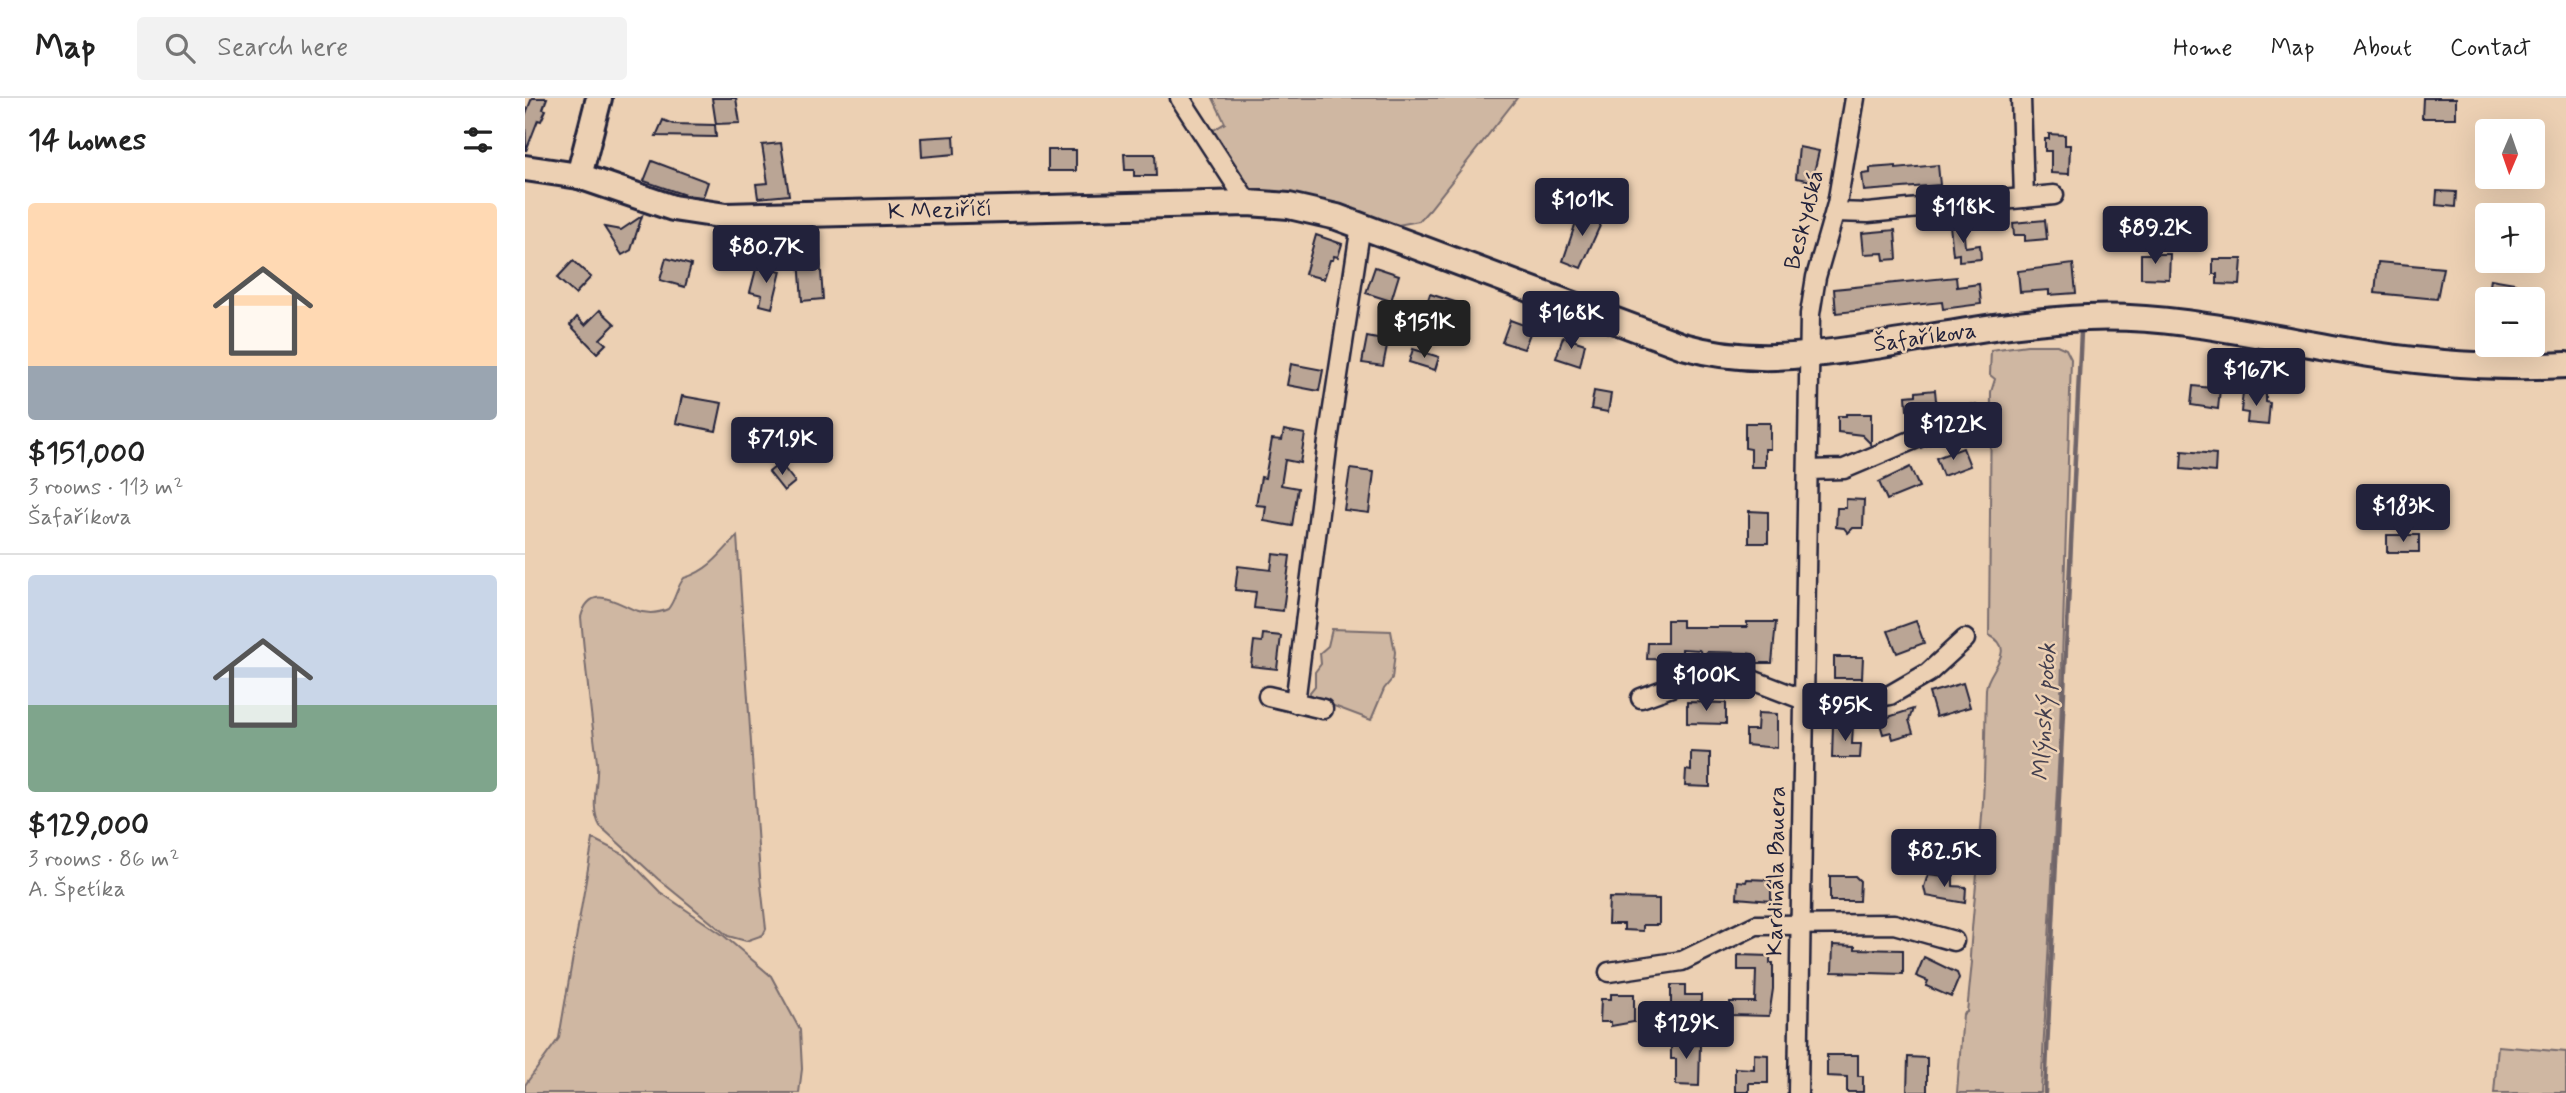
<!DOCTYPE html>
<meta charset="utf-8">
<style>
:root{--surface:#fff;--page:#f2f2f2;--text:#222;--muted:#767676;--line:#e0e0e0;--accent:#22223b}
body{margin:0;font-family:Mynerve,sans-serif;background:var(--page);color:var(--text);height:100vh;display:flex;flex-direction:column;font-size:26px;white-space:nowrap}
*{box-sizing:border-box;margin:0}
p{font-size:23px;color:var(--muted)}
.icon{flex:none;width:38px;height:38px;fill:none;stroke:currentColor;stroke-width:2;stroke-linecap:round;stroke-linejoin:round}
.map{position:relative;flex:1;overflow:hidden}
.drawer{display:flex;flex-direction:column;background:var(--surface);width:525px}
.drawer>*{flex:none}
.needle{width:46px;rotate:182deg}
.controls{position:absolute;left:1950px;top:21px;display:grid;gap:14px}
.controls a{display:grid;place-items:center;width:70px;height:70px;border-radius:7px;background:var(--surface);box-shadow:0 7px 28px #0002;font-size:35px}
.price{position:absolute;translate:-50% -60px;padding:0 16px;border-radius:7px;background:var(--accent);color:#fff;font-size:23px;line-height:46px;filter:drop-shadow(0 2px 4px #0008)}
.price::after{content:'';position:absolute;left:50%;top:42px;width:21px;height:16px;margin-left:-10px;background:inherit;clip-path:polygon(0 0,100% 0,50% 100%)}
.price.selected{background:#222;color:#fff}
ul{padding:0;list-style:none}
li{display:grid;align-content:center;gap:14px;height:371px;padding:0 28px}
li+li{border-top:2px solid var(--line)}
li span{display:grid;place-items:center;height:217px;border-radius:7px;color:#555}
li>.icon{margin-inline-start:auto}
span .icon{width:126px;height:126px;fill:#fffc;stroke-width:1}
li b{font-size:30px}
h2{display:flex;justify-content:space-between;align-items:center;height:84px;padding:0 28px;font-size:30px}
header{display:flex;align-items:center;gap:42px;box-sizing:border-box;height:98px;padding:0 35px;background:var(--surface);border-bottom:2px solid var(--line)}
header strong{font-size:33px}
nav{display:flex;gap:38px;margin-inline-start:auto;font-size:24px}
.search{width:490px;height:63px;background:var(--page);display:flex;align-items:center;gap:18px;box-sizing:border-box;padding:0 24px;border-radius:7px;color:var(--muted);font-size:26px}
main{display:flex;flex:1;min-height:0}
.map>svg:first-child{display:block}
.green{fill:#cfb7a2;stroke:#786c6e;stroke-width:2}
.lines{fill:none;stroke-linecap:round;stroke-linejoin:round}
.stream{stroke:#706569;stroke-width:4.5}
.building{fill:#baa595;stroke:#22223b;stroke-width:2}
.street-casing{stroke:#22223b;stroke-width:23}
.secondary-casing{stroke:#22223b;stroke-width:30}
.street{stroke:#ecd0b3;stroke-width:18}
.secondary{stroke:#ecd0b3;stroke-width:24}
.labels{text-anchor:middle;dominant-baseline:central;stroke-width:5;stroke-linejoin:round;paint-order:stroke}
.street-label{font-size:23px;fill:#22223b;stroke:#ecd0b3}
.water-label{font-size:24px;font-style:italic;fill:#423e4e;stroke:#ecd0b3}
</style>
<header>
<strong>Map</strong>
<div class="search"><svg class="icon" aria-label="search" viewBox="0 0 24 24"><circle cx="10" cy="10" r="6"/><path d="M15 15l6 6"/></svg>Search here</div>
<nav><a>Home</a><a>Map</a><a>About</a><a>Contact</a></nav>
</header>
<main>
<section class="drawer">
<h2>14 homes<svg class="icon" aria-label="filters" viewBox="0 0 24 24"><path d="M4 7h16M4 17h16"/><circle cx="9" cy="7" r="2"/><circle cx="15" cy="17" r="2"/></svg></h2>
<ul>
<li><span style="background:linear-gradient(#ffd9b3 75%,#9aa5b1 0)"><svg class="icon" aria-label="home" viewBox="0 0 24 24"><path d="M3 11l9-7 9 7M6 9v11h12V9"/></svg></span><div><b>$151,000</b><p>3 rooms · 113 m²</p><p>Šafaříkova</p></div></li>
<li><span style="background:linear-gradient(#c9d6e8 60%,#7fa58c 0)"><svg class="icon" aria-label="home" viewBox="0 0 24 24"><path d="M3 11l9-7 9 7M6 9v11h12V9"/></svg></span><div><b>$129,000</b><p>3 rooms · 86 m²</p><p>A. Špetíka</p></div></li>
</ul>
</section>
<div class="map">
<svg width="2041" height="995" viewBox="0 0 2041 995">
<rect width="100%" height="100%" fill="#ecd0b3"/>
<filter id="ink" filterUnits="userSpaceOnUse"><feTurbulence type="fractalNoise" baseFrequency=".0143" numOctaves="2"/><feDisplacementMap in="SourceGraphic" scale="14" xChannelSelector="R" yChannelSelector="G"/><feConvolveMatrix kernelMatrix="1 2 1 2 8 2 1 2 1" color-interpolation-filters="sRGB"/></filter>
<g filter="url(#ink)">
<!-- green -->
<g class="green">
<polygon points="688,0 992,0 905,111 894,123 873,127 799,103 764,98 719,95 682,36 700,25"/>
<path d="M 1502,247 L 1532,247 L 1541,251 L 1546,261 L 1535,632 L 1516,995 L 1432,995 L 1438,916 L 1442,914 L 1447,864 L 1445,859 C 1448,807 1455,755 1458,703 C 1460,666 1460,628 1461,591 C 1462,572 1494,552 1464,537 L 1466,294 L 1470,281 L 1465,277 L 1466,252 Z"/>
<path d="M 212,438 L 235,778 L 241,831 L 238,837 L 221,843 L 203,838 L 133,781 L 75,728 C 64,708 74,686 72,664 C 66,616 60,567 56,519 C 65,485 90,504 110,512 C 121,516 132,516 143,511 C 151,501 151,490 159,480 C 183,473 196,456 212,438 Z"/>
<polygon points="807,531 866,533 870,554 867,581 859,591 846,622 785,599 785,594 790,588 790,574 796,566 795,555 803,548"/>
<polygon points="68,741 98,756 135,794 198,837 246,878 275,932 277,971 274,995 0,995 0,987 34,940"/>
<polygon points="1973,948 2041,954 2041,995 1969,995"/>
</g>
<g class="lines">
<!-- stream -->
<polyline class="stream" points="1520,995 1556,234"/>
</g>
<!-- building -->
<g class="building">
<polygon points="7,0 22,0 18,11 21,12 16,23 13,22 1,53 0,18"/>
<polygon points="187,0 211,0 215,25 191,26"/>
<polygon points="1898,0 1931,0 1931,20 1897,20"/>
<polygon points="138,22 148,26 190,27 191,39 131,38"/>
<polygon points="1524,36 1540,37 1540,47 1545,47 1544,76 1526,75 1526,53 1520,53 1520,41 1524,41"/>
<polygon points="429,38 430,56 397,59 396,40"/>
<polygon points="256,45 264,97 233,100 231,86 243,85 237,47"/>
<polygon points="1274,49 1294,53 1287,83 1271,80"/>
<rect x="523" y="52" width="28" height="21"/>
<polygon points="599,56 630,56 631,78 609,78 609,72 600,72"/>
<polygon points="127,63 183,84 178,99 160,97 119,83"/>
<polygon points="1413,67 1415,87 1339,93 1337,76 1345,75 1345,70 1371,68 1371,71"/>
<polygon points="1912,93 1931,94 1930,109 1911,107"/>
<polygon points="1055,112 1078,121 1056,170 1038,163"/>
<polygon points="117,118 106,152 97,157 79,129 96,132"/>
<polygon points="1520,122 1522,141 1500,143 1500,137 1489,137 1488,125"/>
<polygon points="1438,126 1440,149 1455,147 1456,161 1434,163 1434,156 1428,157 1425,127"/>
<polygon points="1370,132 1372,161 1359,162 1358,155 1339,156 1337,135"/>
<polygon points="791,137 817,146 813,159 809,158 808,162 805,162 799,181 780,176"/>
<polygon points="294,146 298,201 277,203 273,147"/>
<polygon points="1616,156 1645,156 1644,181 1616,180"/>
<polygon points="141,160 166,167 160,189 135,182"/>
<polygon points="1688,161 1717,161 1715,187 1692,186 1692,176 1688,176"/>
<polygon points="48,163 66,179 50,196 32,180"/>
<polygon points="1853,164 1918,170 1912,201 1850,195"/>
<polygon points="1548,166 1551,195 1524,197 1524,192 1495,194 1493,173"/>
<polygon points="232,167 256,173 247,210 235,207 237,197 225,194"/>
<polygon points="850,169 874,177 866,203 841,195"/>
<polygon points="1431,179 1432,189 1454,186 1456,206 1418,211 1417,204 1311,215 1309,191"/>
<polygon points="1966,181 1990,185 1988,201 1963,201"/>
<polygon points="905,196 936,206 929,229 904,221 906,216 899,214"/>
<polygon points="75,212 90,226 75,241 81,246 72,255 45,227 52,219 60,227"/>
<polygon points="985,222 1007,230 999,251 977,244"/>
<polygon points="842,239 863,243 858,268 837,265"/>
<polygon points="1038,239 1060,246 1055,268 1031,260"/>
<polygon points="888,251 914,259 910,272 884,264"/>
<polygon points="766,266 798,272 794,293 762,287"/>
<polygon points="1668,288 1695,291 1693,311 1666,307"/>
<polygon points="1410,292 1412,313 1382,312 1381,298 1391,297 1391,294"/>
<polygon points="1069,293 1086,296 1083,314 1066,311"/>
<polygon points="1718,294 1741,296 1741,304 1745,305 1743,327 1722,325 1723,315 1716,314"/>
<polygon points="157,298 197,305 191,333 151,325"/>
<polygon points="1321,316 1346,316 1346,346 1337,337 1313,334 1313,318 1321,318"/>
<polygon points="1220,325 1245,325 1245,351 1240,351 1240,369 1226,369 1226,351 1220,350"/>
<polygon points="759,332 780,336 775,365 760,362 756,387 773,390 767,428 739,423 741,408 731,407 736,379 740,380 747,341 757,342"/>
<polygon points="1438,350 1445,368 1418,378 1411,360"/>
<polygon points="1657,353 1691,356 1690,374 1656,371"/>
<polygon points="255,365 270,384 259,393 244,374"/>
<polygon points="1385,369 1394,389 1362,402 1354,384"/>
<polygon points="825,371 849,374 844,415 819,412"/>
<polygon points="1321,401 1339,402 1338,430 1328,430 1323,435 1319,430 1311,429 1312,410 1321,410"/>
<polygon points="1224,413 1243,414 1243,445 1224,445"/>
<rect x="1862" y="437" width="32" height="17"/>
<polygon points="748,456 765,458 758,513 729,510 731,494 710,492 713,468 746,472"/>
<polygon points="1142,522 1157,522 1157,529 1222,529 1222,524 1251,524 1247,565 1228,565 1228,556 1221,555 1182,554 1179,557 1174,552 1157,551 1157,562 1122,561 1123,545 1142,545"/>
<polygon points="1391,523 1399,545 1372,555 1363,533"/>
<polygon points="738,536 756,538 752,571 726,568 729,543 737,544"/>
<polygon points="1309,559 1338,559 1337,580 1309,580"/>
<polygon points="1438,585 1445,609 1411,619 1404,595"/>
<polygon points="1162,604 1201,605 1201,626 1162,625"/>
<polygon points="1388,611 1384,622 1388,635 1368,641 1366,634 1358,636 1354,622"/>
<polygon points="1233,615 1252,616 1252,650 1221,647 1221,632 1232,632"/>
<polygon points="1308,627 1328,627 1327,646 1336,646 1335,660 1307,660"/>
<polygon points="1166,654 1185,655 1185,689 1160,688 1161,672 1166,673"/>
<polygon points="1403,776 1428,779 1428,788 1441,789 1440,805 1401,798 1399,789"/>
<polygon points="1305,778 1330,778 1335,783 1334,803 1305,803"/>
<polygon points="1222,781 1246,782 1246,803 1212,800 1213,783 1221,784"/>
<polygon points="1084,800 1134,801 1134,827 1118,827 1118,833 1099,832 1099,826 1083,826"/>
<polygon points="1308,847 1330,848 1330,851 1378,852 1378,876 1307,874"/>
<polygon points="1213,857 1245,858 1245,865 1248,865 1248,891 1244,918 1205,917 1205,904 1230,904 1231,872 1213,872"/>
<polygon points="1399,859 1432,875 1434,880 1426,899 1401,888 1403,883 1391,878"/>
<polygon points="1146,887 1160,887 1160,897 1176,897 1176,911 1146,911"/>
<polygon points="1086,896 1109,896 1109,924 1086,928 1086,924 1075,924 1076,901 1086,901"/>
<polygon points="1146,937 1160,937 1160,947 1175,947 1174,988 1151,987 1151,961 1146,961"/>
<polygon points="1229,956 1243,957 1243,985 1224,985 1224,994 1210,994 1210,970 1229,971"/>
<polygon points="1302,957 1333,957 1333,978 1338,978 1338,994 1322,994 1322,979 1302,978"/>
<polygon points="1383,959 1402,960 1402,994 1382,994"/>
</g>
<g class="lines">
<!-- street casing -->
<g class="street-casing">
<g id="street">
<polyline points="655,0 723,105"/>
<polyline points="1496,0 1499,100"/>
<polyline points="1310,114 1343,115 1529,97"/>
<polyline points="1283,372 1319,371 1447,317"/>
<polyline points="743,598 798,611"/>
<polyline points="1116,600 1177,578 1227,582 1279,602 1321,606 1365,597 1403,575 1440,541"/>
<polyline points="770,605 803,343 836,127"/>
<polyline points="1084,874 1157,863 1231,827 1369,826 1429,843"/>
<polyline points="1273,995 1285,216 1291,179 1312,106 1330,0"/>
</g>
</g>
<!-- secondary casing -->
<g class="secondary-casing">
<g id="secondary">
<polyline points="0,70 54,78 74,0"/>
<path d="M 54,78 L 148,110 L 201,118 L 723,105 L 764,108 L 812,119 L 1158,248 C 1228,268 1287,257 1357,247 C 1425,236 1494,223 1562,220 C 1650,216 1738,239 1825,253 C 1897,265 1968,271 2041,267"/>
</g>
</g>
<!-- street -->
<use href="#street" class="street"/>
<!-- secondary -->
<use href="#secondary" class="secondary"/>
</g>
</g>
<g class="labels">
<!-- street labels -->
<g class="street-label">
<text transform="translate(415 113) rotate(-2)">K Meziříčí</text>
<text transform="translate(1280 122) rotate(-76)">Beskydská</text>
<text transform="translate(1400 240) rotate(-8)">Šafaříkova</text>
<text transform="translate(1252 773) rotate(-89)">Kardinála Bauera</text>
</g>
<!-- water labels -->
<g class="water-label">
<text transform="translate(1520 614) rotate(-87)">Mlýnský potok</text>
</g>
</g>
</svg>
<div class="controls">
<a><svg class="needle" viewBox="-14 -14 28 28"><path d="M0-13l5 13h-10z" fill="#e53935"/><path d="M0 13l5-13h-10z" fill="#767676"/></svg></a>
<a>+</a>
<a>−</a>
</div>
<b class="price" style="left:1057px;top:140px">$101K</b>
<b class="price" style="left:1438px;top:147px">$118K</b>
<b class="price" style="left:1630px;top:168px">$89.2K</b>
<b class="price" style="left:241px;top:187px">$80.7K</b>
<b class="price" style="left:1046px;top:253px">$168K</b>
<b class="price selected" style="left:899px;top:262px">$151K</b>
<b class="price" style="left:1731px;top:310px">$167K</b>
<b class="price" style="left:1428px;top:364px">$122K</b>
<b class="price" style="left:257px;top:379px">$71.9K</b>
<b class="price" style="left:1878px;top:446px">$183K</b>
<b class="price" style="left:1181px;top:615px">$100K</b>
<b class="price" style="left:1320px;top:645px">$95K</b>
<b class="price" style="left:1419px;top:791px">$82.5K</b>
<b class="price" style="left:1161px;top:963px">$129K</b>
</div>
</main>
